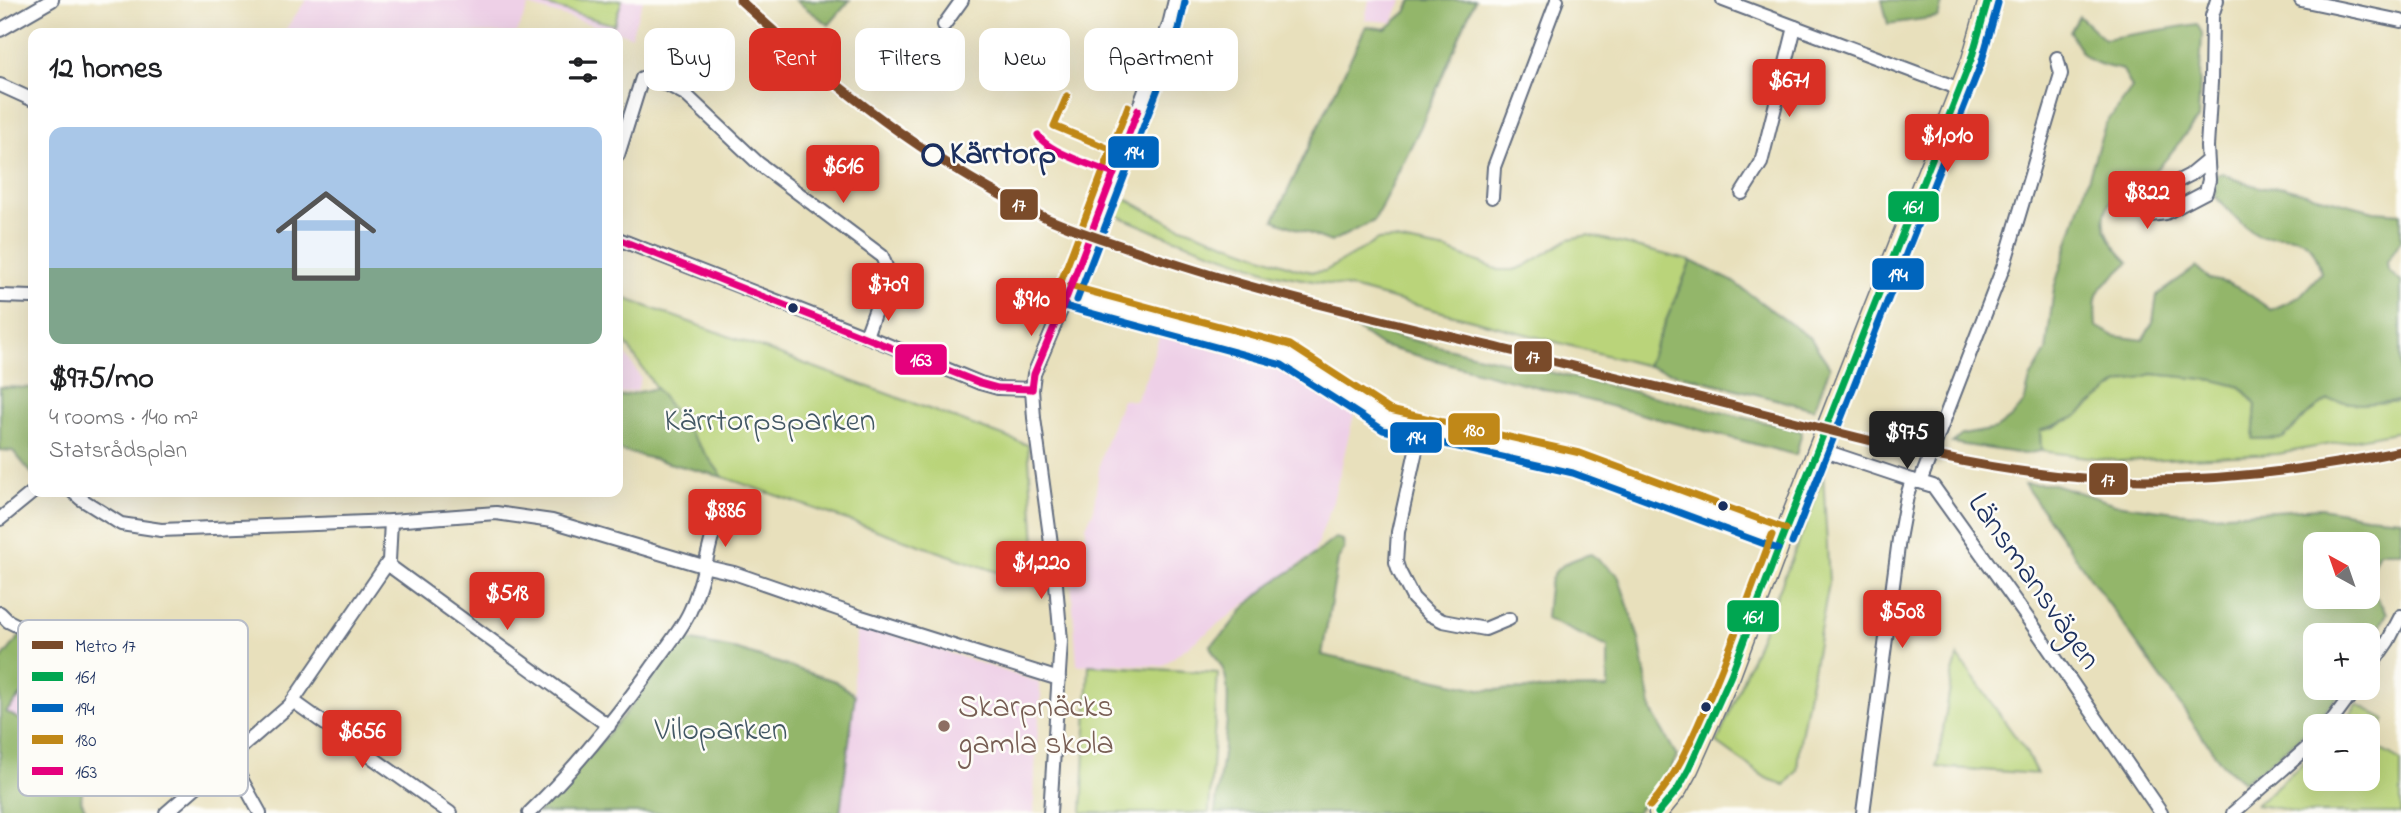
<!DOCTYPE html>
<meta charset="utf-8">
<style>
:root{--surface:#fff;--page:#f2f2f2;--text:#202124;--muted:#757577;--line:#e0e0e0;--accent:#d93025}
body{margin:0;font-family:"Indie Flower",sans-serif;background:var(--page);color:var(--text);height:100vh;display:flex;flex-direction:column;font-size:26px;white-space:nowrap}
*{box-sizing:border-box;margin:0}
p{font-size:23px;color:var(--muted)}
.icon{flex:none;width:38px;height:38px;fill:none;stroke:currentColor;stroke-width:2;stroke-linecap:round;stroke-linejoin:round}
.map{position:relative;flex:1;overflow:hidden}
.side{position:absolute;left:28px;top:28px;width:595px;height:469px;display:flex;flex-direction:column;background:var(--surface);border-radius:14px;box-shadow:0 7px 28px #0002}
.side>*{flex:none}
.guide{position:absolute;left:644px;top:28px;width:665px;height:63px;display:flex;gap:14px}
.needle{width:46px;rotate:320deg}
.tools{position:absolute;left:2303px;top:532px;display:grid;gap:14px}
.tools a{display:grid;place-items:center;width:77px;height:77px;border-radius:14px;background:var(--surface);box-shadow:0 7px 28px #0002;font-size:35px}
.price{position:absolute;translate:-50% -60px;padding:0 16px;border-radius:7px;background:var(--accent);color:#fff;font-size:23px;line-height:46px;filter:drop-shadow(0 2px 4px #0008)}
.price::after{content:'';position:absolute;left:50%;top:42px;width:21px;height:16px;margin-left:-10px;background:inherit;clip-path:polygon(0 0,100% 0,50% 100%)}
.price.current{background:#222;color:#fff}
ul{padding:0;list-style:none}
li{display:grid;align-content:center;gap:14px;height:371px;padding:0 21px}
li+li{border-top:2px solid var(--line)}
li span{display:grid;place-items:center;height:217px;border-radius:14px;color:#555}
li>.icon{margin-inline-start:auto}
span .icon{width:126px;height:126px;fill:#fffc;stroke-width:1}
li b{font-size:30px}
h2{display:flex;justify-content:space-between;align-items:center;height:84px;padding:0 21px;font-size:30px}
.chip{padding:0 24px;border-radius:14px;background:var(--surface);box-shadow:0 7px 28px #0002;font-size:24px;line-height:63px}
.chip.current{background:var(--accent);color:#fff}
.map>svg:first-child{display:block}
.built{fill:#eed0e7}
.green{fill:#bad47a;stroke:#6a826c;stroke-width:2}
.forest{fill:#93b66a;stroke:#577264;stroke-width:2;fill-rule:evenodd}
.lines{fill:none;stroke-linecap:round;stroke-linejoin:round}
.street-casing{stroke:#636d7f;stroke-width:16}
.secondary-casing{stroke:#636d7f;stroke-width:21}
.street{stroke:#fff;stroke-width:12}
.secondary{stroke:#f7e9c3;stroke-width:18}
.bus-1-casing{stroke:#fdfcf7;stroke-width:12}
.bus-2-casing{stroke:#fdfcf7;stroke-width:12}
.bus-3-casing{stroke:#fdfcf7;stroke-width:12}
.bus-4-casing{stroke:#fdfcf7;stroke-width:12}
.bus-1{stroke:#00a651;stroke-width:7}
.bus-2{stroke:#0065bd;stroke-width:7}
.bus-3{stroke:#c08818;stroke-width:7}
.bus-4{stroke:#e5007d;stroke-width:7}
.metro-1-casing{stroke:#fdfcf7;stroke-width:14}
.metro-1{stroke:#7a4b2a;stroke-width:9}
.stop-dot{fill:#fdfcf7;stroke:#1b2f5e;stroke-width:3.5}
.bus-dot{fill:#1b2f5e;stroke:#fdfcf7;stroke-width:2.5}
.education-dot{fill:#8d6e63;stroke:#fdfcf7;stroke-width:2.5}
.labels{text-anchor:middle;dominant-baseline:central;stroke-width:5;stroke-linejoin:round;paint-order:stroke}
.stop-label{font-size:32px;font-weight:bold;fill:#1b2f5e;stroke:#fdfcf7;text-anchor:start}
.park-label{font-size:32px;fill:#435865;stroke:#fdfcf7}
.street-label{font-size:32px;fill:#1b2f5e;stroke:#fdfcf7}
.education-label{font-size:32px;fill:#785e54;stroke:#fdfcf7;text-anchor:start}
.key{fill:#fdfcf7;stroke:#b9bec9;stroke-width:2}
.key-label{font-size:19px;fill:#1b2f5e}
.line-badge{stroke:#fdfcf7;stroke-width:2.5}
.badge-label{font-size:19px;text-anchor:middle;font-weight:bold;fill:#fff}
</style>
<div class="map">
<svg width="2401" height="813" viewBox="0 0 2401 813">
<rect width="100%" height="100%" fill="#fdfcf7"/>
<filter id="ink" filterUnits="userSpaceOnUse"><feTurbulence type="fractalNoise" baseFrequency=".0143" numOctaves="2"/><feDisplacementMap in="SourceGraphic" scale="14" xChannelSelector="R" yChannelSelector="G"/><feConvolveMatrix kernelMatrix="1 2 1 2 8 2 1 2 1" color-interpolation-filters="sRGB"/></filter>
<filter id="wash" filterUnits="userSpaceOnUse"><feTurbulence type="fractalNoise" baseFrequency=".00686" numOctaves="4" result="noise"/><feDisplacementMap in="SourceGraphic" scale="28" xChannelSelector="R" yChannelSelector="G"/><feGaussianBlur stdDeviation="1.57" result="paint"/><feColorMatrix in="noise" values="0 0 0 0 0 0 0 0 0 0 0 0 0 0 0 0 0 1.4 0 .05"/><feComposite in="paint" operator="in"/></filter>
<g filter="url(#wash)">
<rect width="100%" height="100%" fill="#e8e0bc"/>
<!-- built -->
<g class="built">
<polygon points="306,0 643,0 631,36 529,6 516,33 283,33"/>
<polygon points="1369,0 1403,0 1392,22 1365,20"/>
<polygon points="1160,334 1287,369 1355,410 1333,501 1314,553 1162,666 1118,664 1077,665 1071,578 1085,563 1086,526 1093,512 1101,456 1122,399 1135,401 1147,375"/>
<polygon points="618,342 641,378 637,390 618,394"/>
<polygon points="858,623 1038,682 1041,694 1035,768 1034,813 840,813 855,695 853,679"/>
<polygon points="53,652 134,689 122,719 88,748 68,752 50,736 5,712 28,690 44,670"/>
</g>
<!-- green -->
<g class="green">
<polygon points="547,0 622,0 614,25 545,5"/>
<polygon points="1122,197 1173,224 1298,269 1313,272 1325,271 1378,240 1391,239 1447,250 1499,270 1514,270 1525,266 1569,239 1588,235 1691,261 1647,366 1355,289 1276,274 1161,234 1113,214"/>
<polygon points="618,296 1028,445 1038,586 723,477 656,388 618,332"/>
<polygon points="2152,374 2214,380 2241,387 2256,405 2253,439 2283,438 2308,414 2328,400 2360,404 2401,401 2401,431 2278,454 2119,461 2041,451 2040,431 2055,427 2118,384"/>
<polygon points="1823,473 1829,583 1799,747 1797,771 1785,785 1766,778 1717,743 1812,509"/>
<polygon points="1958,656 2025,750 2037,774 1937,767 1952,676"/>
<polygon points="1089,665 1218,673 1209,813 1082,813"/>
<polygon points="2357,704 2385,719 2373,745 2401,761 2401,813 2296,813 2283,809 2256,805 2315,752 2315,779 2368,779 2368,726 2344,726"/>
</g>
<!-- forest -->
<g class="forest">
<polygon points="795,0 850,0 829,25"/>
<polygon points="1412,0 1475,0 1421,126 1374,221 1331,242 1274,220 1366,26 1386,29 1406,12"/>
<polygon points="1882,0 1943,0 1938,17 1888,24"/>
<path d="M 2079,16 L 2104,39 L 2197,24 L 2202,33 L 2198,119 C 2184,134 2174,151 2160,166 C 2147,179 2127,184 2115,197 C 2092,219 2111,245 2129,262 C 2102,290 2092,282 2096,326 L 2114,336 L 2143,340 L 2153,322 L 2157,295 L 2196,267 L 2210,279 L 2227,283 L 2243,290 L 2271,310 L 2299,297 L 2321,273 C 2315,245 2306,235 2277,236 C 2272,236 2265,237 2260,236 C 2249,233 2223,205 2215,196 L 2216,174 L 2223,173 L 2234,179 L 2262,188 L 2283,187 L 2374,211 L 2401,213 L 2401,240 L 2387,262 L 2388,270 L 2401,282 L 2401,401 L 2360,404 L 2328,400 L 2308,414 L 2283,438 L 2253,439 L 2256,405 L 2241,387 L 2214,380 L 2152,374 L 2118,384 L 2074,418 L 2040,431 L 2041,451 L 2024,454 L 1952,443 L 1962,435 L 1996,429 L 2012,417 L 2024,403 L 2030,379 L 2046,351 L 2054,288 L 2105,125 L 2132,88 L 2123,70 C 2092,63 2084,62 2070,32 Z"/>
<polygon points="1691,261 1732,281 1811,339 1830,367 1814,409 1647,366"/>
<polygon points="1352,326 1802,431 1796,455 1381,346"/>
<polygon points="0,387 33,388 33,475 13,451 0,450"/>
<polygon points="656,388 723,477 618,450 618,397"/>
<path d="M 2024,484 L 2054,484 L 2115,504 L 2175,512 L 2211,515 L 2321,508 L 2366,516 L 2401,519 L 2401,552 L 2379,552 C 2363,580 2369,588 2387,613 L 2368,650 L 2368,635 L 2315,635 L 2315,688 L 2343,688 C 2316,727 2281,755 2243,782 L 2222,764 ZM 2315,544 L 2368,544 L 2368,597 L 2315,597 Z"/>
<path d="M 1335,538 L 1343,540 L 1344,549 L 1338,560 L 1322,655 L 1484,690 L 1608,688 L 1608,647 L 1546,619 C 1550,576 1546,567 1591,554 L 1618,575 L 1639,639 L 1652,712 L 1677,756 L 1668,775 L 1636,813 L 1215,813 C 1218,778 1234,706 1225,675 C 1223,666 1214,656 1210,646 L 1226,631 L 1246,606 L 1271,584 L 1305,562 Z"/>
<path d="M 20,636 L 53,652 L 44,670 L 6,712 L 50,736 L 68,752 L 86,749 L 122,719 L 133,728 C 133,748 97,771 83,785 L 81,800 L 87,813 L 0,813 L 0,661 Z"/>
<path d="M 682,639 L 738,650 L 835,681 L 855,695 L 840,813 L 537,813 C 591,757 637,702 682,639 Z"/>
</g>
</g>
<g filter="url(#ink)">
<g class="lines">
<!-- street casing -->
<g class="street-casing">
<g id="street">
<polyline points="1723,0 1960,89"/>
<polyline points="2301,0 2401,21"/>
<polyline points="944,25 962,0"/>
<polyline points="0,30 52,0"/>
<polyline points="2057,58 2061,74 2004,265 1920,482 1933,486 2036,630 2161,813"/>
<polyline points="0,85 33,100"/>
<polyline points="618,155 642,78 668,85 685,94 758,163 882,256 888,272 886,281 866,336"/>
<polyline points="2207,161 2190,175 2147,197 2147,210 2151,215 2166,213 2206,192 2209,180 2207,147 2211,82 2212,16 2217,0"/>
<polyline points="1742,193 1761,163 1795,27"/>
<polyline points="1492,197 1494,167 1557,0"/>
<polyline points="618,239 866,336 980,383 998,388 1032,389"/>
<polyline points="0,296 33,297"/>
<polyline points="1067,296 1286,355 1386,420 1576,463 1782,539"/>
<polyline points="1421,428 1398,532 1396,562 1399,571 1413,598 1429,614 1443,621 1485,629 1509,619"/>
<polyline points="1819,449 1918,482"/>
<polyline points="73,492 81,499 121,524 161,530 391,521 496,513 552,521 703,566 734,573 861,617 1059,679"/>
<polyline points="0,519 33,492"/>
<polyline points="387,564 609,726"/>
<polyline points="0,613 8,621 134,683 183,710 229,757 260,813"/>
<polyline points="2368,670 2388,641 2401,616"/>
<polyline points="293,701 450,813"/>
<polyline points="2328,726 2356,688"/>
<polyline points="166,813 290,705 389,561 391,521"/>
<path d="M 529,813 C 575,769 614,720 651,669 C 664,650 681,631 690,611 C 703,583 707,552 716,523"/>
<polyline points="1050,813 1061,641 1055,573 1034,418 1032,389 1034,374 1067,296 1132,126 1169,25 1175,0"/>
<polyline points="1863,813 1899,539 1907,496 1912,480"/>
<polyline points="2233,813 2315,741"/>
</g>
</g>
<!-- secondary casing -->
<g class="secondary-casing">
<polyline id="secondary" points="1658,813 1678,789 1689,769 1731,675 1782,539 1971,60 1988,0"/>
</g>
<!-- street -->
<use href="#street" class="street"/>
<!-- secondary -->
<use href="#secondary" class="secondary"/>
<!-- bus-1 casing -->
<g class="bus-1-casing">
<polyline id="bus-1" points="1658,813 1678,789 1689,769 1731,675 1782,539 1971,60 1988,0"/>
</g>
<!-- bus-2 casing -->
<g class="bus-2-casing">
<g id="bus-2">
<polyline points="1077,300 1157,91 1179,29 1185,2"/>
<polyline points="1064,306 1282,365 1383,430 1573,473 1778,549"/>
<polyline points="1792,543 1981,64 1998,3"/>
</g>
</g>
<!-- bus-3 casing -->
<g class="bus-3-casing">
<g id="bus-3">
<polyline points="1067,96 1054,126 1122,154"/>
<polyline points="1070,286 1290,345 1390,410 1580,453 1786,529"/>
<polyline points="1057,292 1128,106"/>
<path d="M 1650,806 C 1677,776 1692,739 1708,702 C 1731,648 1751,591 1772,535"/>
</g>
</g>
<!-- bus-4 casing -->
<g class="bus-4-casing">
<g id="bus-4">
<path d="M 1038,135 C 1046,151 1096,167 1114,174"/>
<polyline points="618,239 980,383 998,388 1032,389"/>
<polyline points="1032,389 1034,374 1067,296 1138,110"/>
</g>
</g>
<!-- bus-1 -->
<use href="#bus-1" class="bus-1"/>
<!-- bus-2 -->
<use href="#bus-2" class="bus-2"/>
<!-- bus-3 -->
<use href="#bus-3" class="bus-3"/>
<!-- bus-4 -->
<use href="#bus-4" class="bus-4"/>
<!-- metro-1 casing -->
<g class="metro-1-casing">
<path id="metro-1" d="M 740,0 C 831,85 929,163 1042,216 C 1072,230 1103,239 1134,250 C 1254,292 1379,319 1503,349 C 1592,371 1681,392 1770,415 C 1874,442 1976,470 2083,478 C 2191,485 2296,473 2401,451"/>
</g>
<!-- metro-1 -->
<use href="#metro-1" class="metro-1"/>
</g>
</g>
<!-- markers -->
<circle class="stop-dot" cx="933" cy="155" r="10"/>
<g class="bus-dot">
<circle cx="793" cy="308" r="6"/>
<circle cx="1723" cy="506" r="6"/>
<circle cx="1706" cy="707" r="6"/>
</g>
<circle class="education-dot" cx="944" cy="726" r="7"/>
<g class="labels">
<!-- stop labels -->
<g class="stop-label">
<text x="950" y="155">Kärrtorp</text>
</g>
<!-- park labels -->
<g class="park-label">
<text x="770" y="422">Kärrtorpsparken</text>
<text x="721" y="731">Viloparken</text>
</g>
<!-- street labels -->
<g class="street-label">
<text transform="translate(2033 582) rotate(55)">Länsmansvägen</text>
</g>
<!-- education labels -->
<g class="education-label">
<text x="958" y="708">Skarpnäcks<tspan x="958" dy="37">gamla skola</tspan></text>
</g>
</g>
<!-- legend -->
<rect x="18" y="620" width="230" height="176" rx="10" class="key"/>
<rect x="32" y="641" width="31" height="8" fill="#7a4b2a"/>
<rect x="32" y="672" width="31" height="9" fill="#00a651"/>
<rect x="32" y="704" width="31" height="8" fill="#0065bd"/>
<rect x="32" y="735" width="31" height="9" fill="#c08818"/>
<rect x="32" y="767" width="31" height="8" fill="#e5007d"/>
<g class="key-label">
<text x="75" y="652">Metro 17</text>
<text x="75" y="683">161</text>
<text x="75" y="715">194</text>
<text x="75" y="746">180</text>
<text x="75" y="778">163</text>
</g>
<g class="line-badge">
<rect x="1107" y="135" width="53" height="34" rx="7" fill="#0065bd"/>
<rect x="999" y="188" width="40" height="33" rx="7" fill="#7a4b2a"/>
<rect x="1887" y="190" width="53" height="33" rx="7" fill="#00a651"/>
<rect x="1871" y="257" width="54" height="34" rx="7" fill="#0065bd"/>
<rect x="1513" y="340" width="40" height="33" rx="7" fill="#7a4b2a"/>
<rect x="894" y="343" width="54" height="33" rx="7" fill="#e5007d"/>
<rect x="1447" y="412" width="54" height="34" rx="7" fill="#c08818"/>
<rect x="1389" y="421" width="54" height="33" rx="7" fill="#0065bd"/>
<rect x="2088" y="462" width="41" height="34" rx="7" fill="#7a4b2a"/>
<rect x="1726" y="599" width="54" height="34" rx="7" fill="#00a651"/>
</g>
<g class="badge-label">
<text x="1134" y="159">194</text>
<text x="1019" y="211">17</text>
<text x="1913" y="213">161</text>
<text x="1898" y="281">194</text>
<text x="1533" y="363">17</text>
<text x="921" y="366">163</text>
<text x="1474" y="436">180</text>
<text x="1416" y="444">194</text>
<text x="2108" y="486">17</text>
<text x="1753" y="623">161</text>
</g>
</svg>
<div class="tools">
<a><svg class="needle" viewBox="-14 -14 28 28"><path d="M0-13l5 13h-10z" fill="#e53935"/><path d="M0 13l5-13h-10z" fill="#757577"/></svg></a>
<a>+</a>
<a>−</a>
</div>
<b class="price" style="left:1789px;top:119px">$671</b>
<b class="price" style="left:1947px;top:174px">$1,010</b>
<b class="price" style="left:843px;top:205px">$616</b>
<b class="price" style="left:2147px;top:231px">$822</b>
<b class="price" style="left:888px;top:323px">$709</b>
<b class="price" style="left:1031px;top:338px">$910</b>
<b class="price current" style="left:1907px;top:471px">$975</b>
<b class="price" style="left:725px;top:549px">$886</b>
<b class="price" style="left:1041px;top:601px">$1,220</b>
<b class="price" style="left:507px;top:632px">$518</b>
<b class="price" style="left:1902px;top:650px">$508</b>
<b class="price" style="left:362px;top:770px">$656</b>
<div class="guide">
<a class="chip">Buy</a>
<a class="chip current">Rent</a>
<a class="chip">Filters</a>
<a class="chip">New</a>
<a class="chip">Apartment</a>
</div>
<section class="side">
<h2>12 homes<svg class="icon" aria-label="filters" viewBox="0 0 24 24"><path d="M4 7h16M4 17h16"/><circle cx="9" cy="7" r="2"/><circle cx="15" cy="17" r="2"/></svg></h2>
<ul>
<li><span style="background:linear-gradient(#a9c7e8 65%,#7fa58c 0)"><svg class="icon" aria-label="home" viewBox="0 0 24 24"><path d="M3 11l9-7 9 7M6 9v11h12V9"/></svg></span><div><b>$975/mo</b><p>4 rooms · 140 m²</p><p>Statsrådsplan</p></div></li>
</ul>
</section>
</div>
